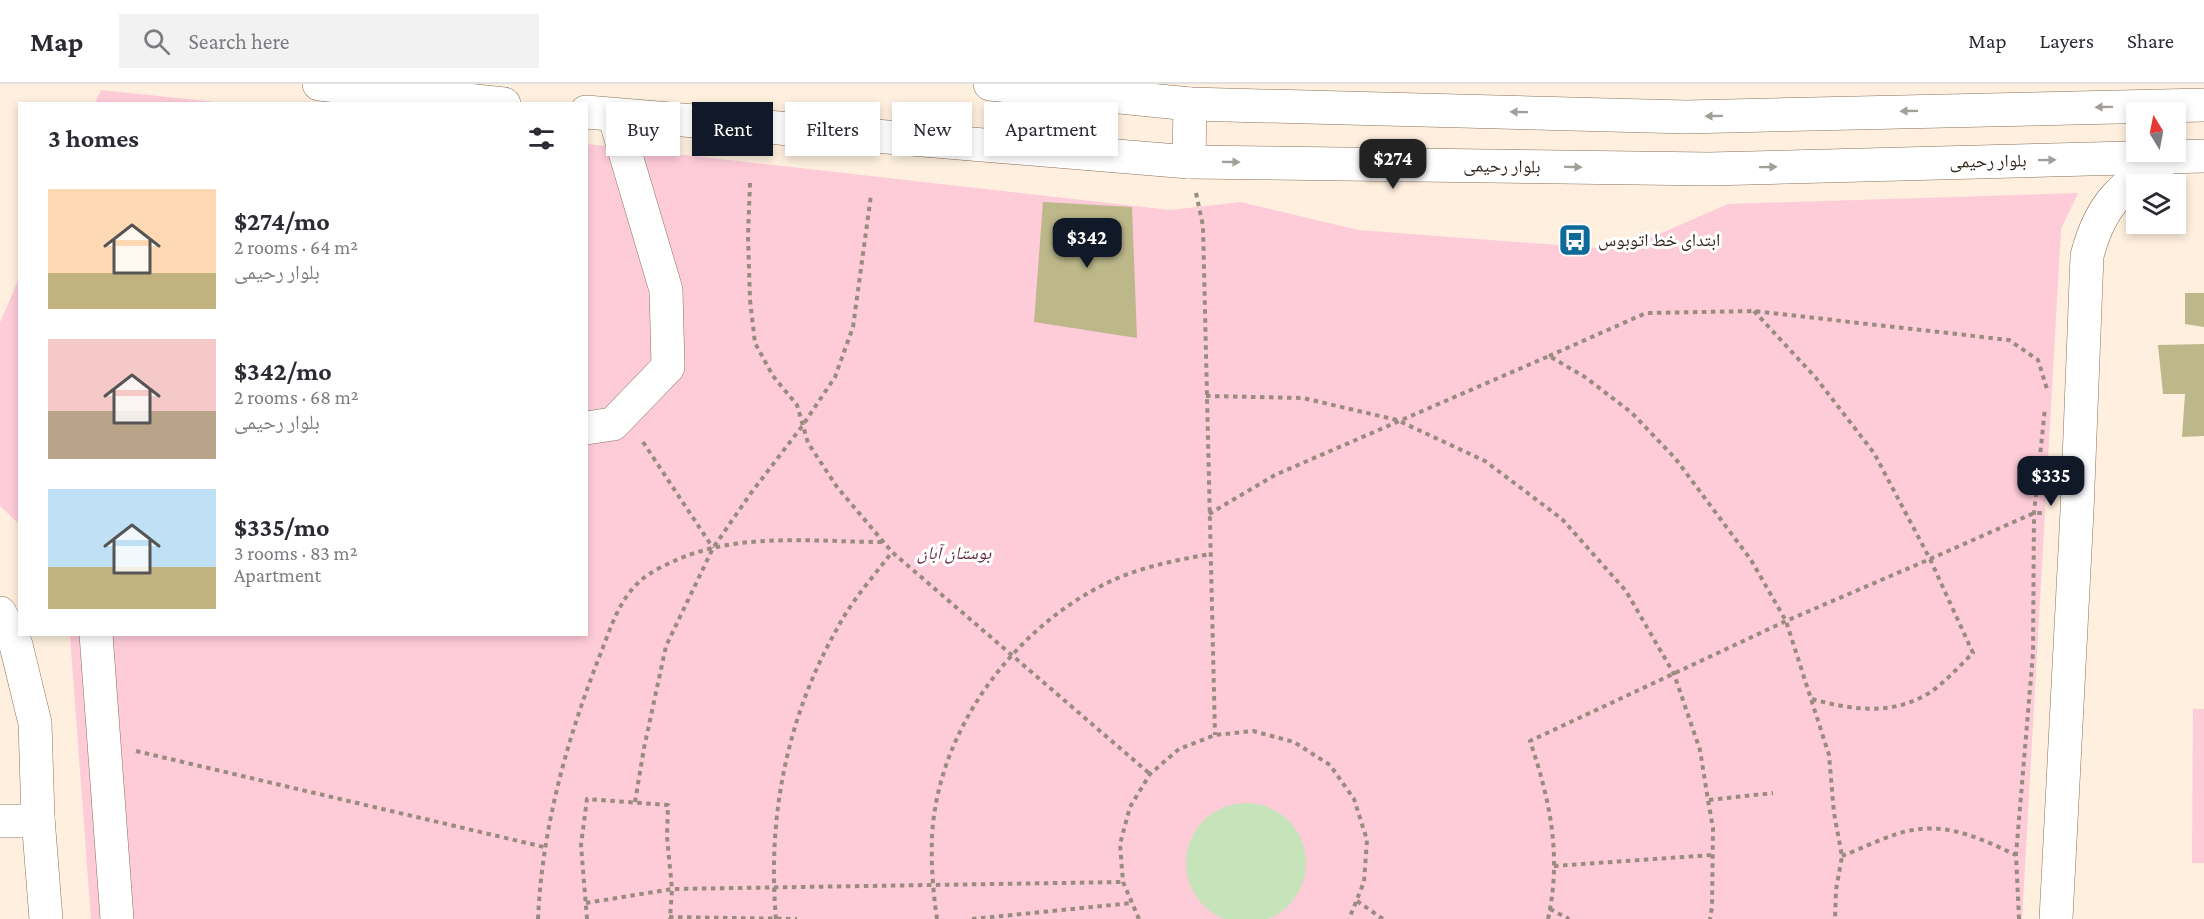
<!DOCTYPE html>
<meta charset="utf-8">
<style>
:root{--surface:#fff;--page:#f2f2f3;--text:#2b2b33;--muted:#7c7c81;--line:#e1e1e2;--accent:#111827}
body{margin:0;font-family:"Crimson Pro","Noto Naskh Arabic",serif;background:var(--page);color:var(--text);height:100vh;display:flex;flex-direction:column;font-size:22px;white-space:nowrap}
*{box-sizing:border-box;margin:0}
p{font-size:20px;color:var(--muted)}
.icon{flex:none;width:33px;height:33px;fill:none;stroke:currentColor;stroke-width:2;stroke-linecap:round;stroke-linejoin:round}
.map{position:relative;flex:1;overflow:hidden}
.side{position:absolute;left:18px;top:18px;width:570px;height:534px;display:flex;flex-direction:column;background:var(--surface);border-radius:0px;box-shadow:0 3px 9px #0003}
.side>*{flex:none}
.top-card{position:absolute;left:606px;top:18px;width:570px;height:54px;display:flex;gap:12px}
.needle{width:39px;rotate:350deg}
.buttons{position:absolute;left:2126px;top:18px;display:grid;gap:12px}
.buttons a{display:grid;place-items:center;width:60px;height:60px;border-radius:0px;background:var(--surface);box-shadow:0 3px 9px #0003;font-size:30px}
.price{position:absolute;translate:-50% -51px;padding:0 14px;border-radius:12px;background:var(--accent);color:#fff;font-size:20px;line-height:39px;filter:drop-shadow(0 2px 3px #0008)}
.price::after{content:'';position:absolute;left:50%;top:36px;width:18px;height:14px;margin-left:-9px;background:inherit;clip-path:polygon(0 0,100% 0,50% 100%)}
.price.active{background:#222;color:#fff}
ul{padding:0;list-style:none}
li{display:flex;align-items:center;gap:18px;height:150px;padding:0 30px}
li span{display:grid;place-items:center;flex:none;width:168px;height:120px;border-radius:0px;color:#555}
li>.icon{margin-inline-start:auto}
span .icon{width:72px;height:72px;fill:#fffc;stroke-width:1}
li b{font-size:26px}
h2{display:flex;justify-content:space-between;align-items:center;height:72px;padding:0 30px;font-size:26px}
.pill{padding:0 21px;border-radius:0px;background:var(--surface);box-shadow:0 3px 9px #0003;font-size:21px;line-height:54px}
.pill.active{background:var(--accent);color:#fff}
header{display:flex;align-items:center;gap:36px;box-sizing:border-box;height:84px;padding:0 30px;background:var(--surface);border-bottom:2px solid var(--line)}
header strong{font-size:28px}
nav{display:flex;gap:33px;margin-inline-start:auto;font-size:21px}
.search{width:420px;height:54px;background:var(--page);display:flex;align-items:center;gap:15px;box-sizing:border-box;padding:0 21px;border-radius:0px;color:var(--muted);font-size:22px}
.map>svg:first-child{display:block}
.green{fill:#fecbd9}
.water{fill:#c6e3ba}
.building{fill:#bdb88a}
.lines{fill:none;stroke-linecap:round;stroke-linejoin:round}
.minor-casing{stroke:#897259;stroke-width:34}
.secondary-casing{stroke:#897259;stroke-width:34}
.path{stroke:#998c7f;stroke-width:4;stroke-dasharray:4.5 4.5;stroke-linecap:butt}
.minor{stroke:#fff;stroke-width:33}
.secondary{stroke:#fff;stroke-width:33}
.oneway{fill:#a29e99}
.labels{text-anchor:middle;dominant-baseline:central;stroke-width:6;stroke-linejoin:round;paint-order:stroke}
.street-label{font-size:18px;fill:#31271d;stroke:#fff}
.poi-label{font-size:18px;fill:#31271d;stroke:#fff;text-anchor:start}
.park-label{font-size:18px;font-style:italic;fill:#65273d;stroke:#fff}
</style>
<header>
<strong>Map</strong>
<div class="search"><svg class="icon" aria-label="search" viewBox="0 0 24 24"><circle cx="10" cy="10" r="6"/><path d="M15 15l6 6"/></svg>Search here</div>
<nav><a>Map</a><a>Layers</a><a>Share</a></nav>
</header>
<div class="map">
<svg width="2204" height="835" viewBox="0 0 2204 835">
<rect width="100%" height="100%" fill="#feefde"/>
<!-- green -->
<g class="green">
<polygon points="101,6 225,19 95,19"/>
<polygon points="587,60 1170,126 1241,118 1358,146 1623,166 1728,120 2078,109 2061,145 2022,835 91,835 70,551 586,550"/>
<polygon points="19,194 19,440 0,422 0,239"/>
<polygon points="2193,625 2204,625 2204,779 2192,779"/>
</g>
<!-- water -->
<circle class="water" cx="1246" cy="779" r="60"/>
<!-- building -->
<g class="building">
<polygon points="1043,118 1132,123 1137,254 1034,238"/>
<polygon points="2185,209 2204,209 2204,243 2185,240"/>
<polygon points="2204,260 2204,352 2182,353 2185,310 2163,310 2158,261"/>
</g>
<g class="lines">
<!-- minor casing -->
<g class="minor-casing">
<g id="minor">
<polyline points="1189,78 1190,20"/>
<polyline points="586,344 613,340 668,283 666,206 614,31"/>
<polyline points="0,529 16,561 35,639 38,734 46,835"/>
<polyline points="96,550 117,835"/>
<polyline points="0,737 31,737 38,734"/>
<path d="M 2056,835 L 2077,427 L 2087,172 C 2101,117 2123,102 2169,73"/>
</g>
</g>
<!-- secondary casing -->
<g class="secondary-casing">
<g id="secondary">
<polyline points="319,0 504,20"/>
<polyline points="990,0 1190,20 1686,33 2204,21"/>
<polyline points="586,28 1189,78 1709,85 2204,72"/>
</g>
</g>
<!-- path -->
<g class="path">
<polyline points="750,99 748,152 750,216 755,259 773,292 797,321 808,359 837,403 892,468 1150,690"/>
<polyline points="1196,109 1203,142 1215,651"/>
<polyline points="1754,227 1816,294 1874,369 1930,475 2034,429 2045,429"/>
<polyline points="1549,272 1646,229 1754,227 2009,256 2038,276 2047,305"/>
<polyline points="1206,312 1303,314 1397,336 1485,377 1562,435 1626,507 1674,590 1700,666 1708,716 1713,744 1712,823 1710,835"/>
<polyline points="643,358 713,464"/>
<polyline points="1209,430 1275,391 1549,272 1585,293 1632,329 1675,374 1751,476 1786,537 1829,671 1834,729 1842,772 1836,806 1835,835"/>
<polyline points="136,667 544,763"/>
<polyline points="1709,716 1773,709"/>
<polyline points="635,718 644,664 666,562 713,464 751,409 803,341 835,293 853,243 871,111"/>
<path d="M 1842,772 C 1863,764 1892,749 1913,746 C 1949,739 1984,756 2016,771"/>
<polyline points="1554,782 1712,771"/>
<polyline points="1357,817 1383,835"/>
<polyline points="586,819 672,805 1123,798"/>
<polyline points="1550,825 1569,835"/>
<polyline points="669,833 797,835"/>
<path d="M 538,835 C 542,744 567,655 600,571 C 610,546 618,518 638,499 C 648,488 675,476 689,471 C 749,449 821,458 883,458"/>
<polyline points="587,835 581,761 587,715 668,721 667,753 672,805 670,835"/>
<path d="M 776,835 C 767,733 787,632 838,543 C 852,516 874,492 892,468"/>
<path d="M 937,835 C 933,808 931,781 932,753 C 937,649 1010,549 1101,502 C 1135,484 1172,477 1210,470"/>
<polyline points="972,835 1132,819"/>
<polyline points="1139,835 1123,798 1120,760 1130,723 1150,690 1179,665 1215,651 1253,647 1294,658 1330,681 1354,715 1367,756 1364,798 1349,835"/>
<path d="M 1548,835 C 1562,772 1550,716 1530,657 L 1786,537 L 1930,475 L 1973,569 C 1957,584 1940,605 1920,614 C 1885,631 1848,625 1812,615"/>
<polyline points="2019,835 2016,771 2033,569 2034,429 2045,324"/>
</g>
<!-- minor -->
<use href="#minor" class="minor"/>
<!-- secondary -->
<use href="#secondary" class="secondary"/>
</g>
<!-- one-way arrows -->
<defs><path id="oneway-solid" d="M-6-.8H1V-3.2L6.5 0L1 3.2V.8H-6Z" transform="scale(1.5)"/></defs>
<g class="oneway">
<use href="#oneway-solid" transform="translate(2104 23) rotate(179)"/>
<use href="#oneway-solid" transform="translate(1909 27) rotate(179)"/>
<use href="#oneway-solid" transform="translate(1519 28) rotate(-179)"/>
<use href="#oneway-solid" transform="translate(1714 32) rotate(179)"/>
<use href="#oneway-solid" transform="translate(2047 76) rotate(-1)"/>
<use href="#oneway-solid" transform="translate(1231 78) rotate(1)"/>
<use href="#oneway-solid" transform="translate(1573 83) rotate(1)"/>
<use href="#oneway-solid" transform="translate(1768 83) rotate(-1)"/>
</g>
<!-- icons -->
<defs>
<g id="bus-square" transform="scale(1.725)"><rect x="-9" y="-9" width="18" height="18" rx="4" fill="#0e6a99" stroke="#fff"/><path d="M-5-6H5V4H4V6H2V4H-2V6H-4V4H-5ZM-3.5-4V0h7V-4ZM-3.5 1.2v1.5H-2V1.2ZM2 1.2v1.5H3.5V1.2Z" fill="#fff"/></g>
</defs>
<g fill-rule="evenodd">
<use href="#bus-square" x="1575" y="156"/>
</g>
<g class="labels">
<!-- street labels -->
<g class="street-label">
<text transform="translate(1988 77) rotate(-1)">بلوار رحیمی</text>
<text transform="translate(1502 82) rotate(1)">بلوار رحیمی</text>
</g>
<!-- poi labels -->
<g class="poi-label">
<text x="1598" y="156">ابتدای خط اتوبوس</text>
</g>
<!-- park labels -->
<g class="park-label">
<text x="954" y="469">بوستان آبان</text>
</g>
</g>
</svg>
<div class="buttons">
<a><svg class="needle" viewBox="-14 -14 28 28"><path d="M0-13l5 13h-10z" fill="#e53935"/><path d="M0 13l5-13h-10z" fill="#7c7c81"/></svg></a>
<a><svg class="icon" aria-label="layers" viewBox="0 0 24 24"><path d="M12 4l9 5-9 5-9-5zM3 14l9 5 9-5"/></svg></a>
</div>
<b class="price active" style="left:1393px;top:106px">$274</b>
<b class="price" style="left:1087px;top:185px">$342</b>
<b class="price" style="left:2051px;top:423px">$335</b>
<div class="top-card">
<a class="pill">Buy</a>
<a class="pill active">Rent</a>
<a class="pill">Filters</a>
<a class="pill">New</a>
<a class="pill">Apartment</a>
</div>
<section class="side">
<h2>3 homes<svg class="icon" aria-label="filters" viewBox="0 0 24 24"><path d="M4 7h16M4 17h16"/><circle cx="9" cy="7" r="2"/><circle cx="15" cy="17" r="2"/></svg></h2>
<ul>
<li><span style="background:linear-gradient(#ffd9b3 70%,#c2b280 0)"><svg class="icon" aria-label="home" viewBox="0 0 24 24"><path d="M3 11l9-7 9 7M6 9v11h12V9"/></svg></span><div><b>$274/mo</b><p>2 rooms · 64 m²</p><p>بلوار رحیمی</p></div></li>
<li><span style="background:linear-gradient(#f6c9c9 60%,#b9a48a 0)"><svg class="icon" aria-label="home" viewBox="0 0 24 24"><path d="M3 11l9-7 9 7M6 9v11h12V9"/></svg></span><div><b>$342/mo</b><p>2 rooms · 68 m²</p><p>بلوار رحیمی</p></div></li>
<li><span style="background:linear-gradient(#bfe0f5 65%,#c2b280 0)"><svg class="icon" aria-label="home" viewBox="0 0 24 24"><path d="M3 11l9-7 9 7M6 9v11h12V9"/></svg></span><div><b>$335/mo</b><p>3 rooms · 83 m²</p><p>Apartment</p></div></li>
</ul>
</section>
</div>
